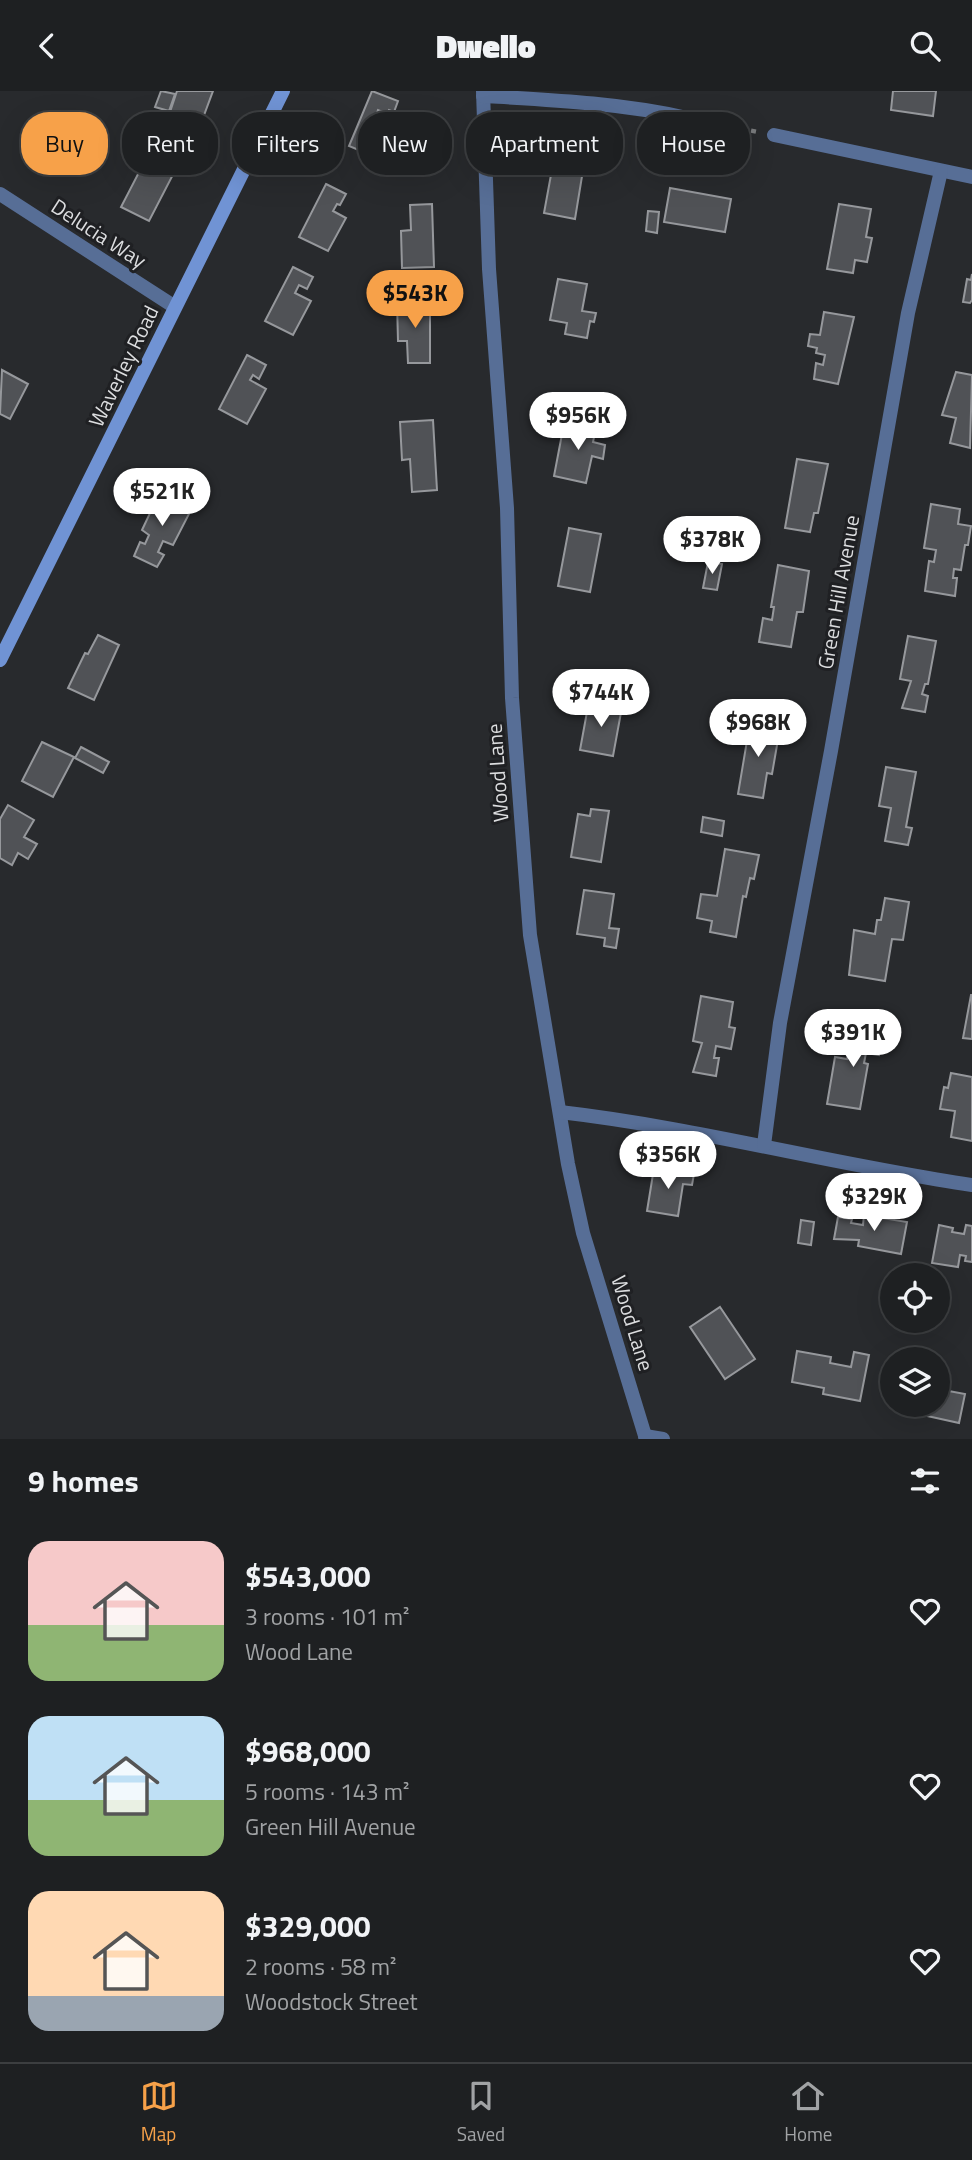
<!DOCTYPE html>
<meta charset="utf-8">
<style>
:root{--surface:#1e2022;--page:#26282a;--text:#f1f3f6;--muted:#a1a3a5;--line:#3c3e40;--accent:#f7a149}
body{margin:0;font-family:"Titillium Web",sans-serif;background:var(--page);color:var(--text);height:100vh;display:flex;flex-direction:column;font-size:26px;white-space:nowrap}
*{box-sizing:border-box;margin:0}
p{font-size:23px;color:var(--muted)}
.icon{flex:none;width:38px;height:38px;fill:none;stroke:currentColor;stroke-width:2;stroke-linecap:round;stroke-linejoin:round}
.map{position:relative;height:1348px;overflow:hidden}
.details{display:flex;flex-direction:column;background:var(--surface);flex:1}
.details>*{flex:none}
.hud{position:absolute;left:21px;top:21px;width:931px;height:63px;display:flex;gap:14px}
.controls{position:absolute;left:880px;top:1172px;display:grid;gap:14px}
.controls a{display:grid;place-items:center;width:70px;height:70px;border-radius:50%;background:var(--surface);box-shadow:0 7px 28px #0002,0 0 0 2px var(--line);font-size:35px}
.price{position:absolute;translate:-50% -60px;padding:0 16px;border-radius:24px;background:#fff;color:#222;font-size:23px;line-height:46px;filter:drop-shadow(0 2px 4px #0008)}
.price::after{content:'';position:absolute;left:50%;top:42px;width:21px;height:16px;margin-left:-10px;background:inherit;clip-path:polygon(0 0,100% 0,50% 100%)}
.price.on{background:var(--accent);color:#111}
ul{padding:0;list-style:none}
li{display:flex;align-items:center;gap:21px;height:175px;padding:0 28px}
li span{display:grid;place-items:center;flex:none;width:196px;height:140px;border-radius:21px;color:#555}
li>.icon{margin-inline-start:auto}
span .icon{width:84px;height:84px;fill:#fffc;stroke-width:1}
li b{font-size:30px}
h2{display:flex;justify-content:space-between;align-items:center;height:84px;padding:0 28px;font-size:30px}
.tag{padding:0 24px;border-radius:28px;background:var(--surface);box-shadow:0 7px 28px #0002,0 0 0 2px var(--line);font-size:24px;line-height:63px}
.tag.on{background:var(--accent);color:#111}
header{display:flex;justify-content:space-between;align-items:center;height:91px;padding:0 28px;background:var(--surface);font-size:32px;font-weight:800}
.tab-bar{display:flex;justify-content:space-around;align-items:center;height:98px;border-top:2px solid var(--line);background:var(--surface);font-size:19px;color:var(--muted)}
.tab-bar a{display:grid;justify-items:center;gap:4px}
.tab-bar .on{color:var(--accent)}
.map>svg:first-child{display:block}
.building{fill:#505256;stroke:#96989c;stroke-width:2}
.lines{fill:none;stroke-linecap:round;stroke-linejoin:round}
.path{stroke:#797b7d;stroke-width:4.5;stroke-dasharray:5 5;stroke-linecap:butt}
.street{stroke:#576e96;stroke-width:14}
.secondary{stroke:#7093d4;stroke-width:14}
.labels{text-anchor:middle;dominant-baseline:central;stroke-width:6;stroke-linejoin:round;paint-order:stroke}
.street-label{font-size:21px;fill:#dcdddf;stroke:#1f2023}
</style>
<header><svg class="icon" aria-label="back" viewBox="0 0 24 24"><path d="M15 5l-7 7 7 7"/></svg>Dwello<svg class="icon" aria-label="search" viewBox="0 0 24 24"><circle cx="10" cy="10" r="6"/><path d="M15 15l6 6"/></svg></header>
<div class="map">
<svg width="972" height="1348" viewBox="0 0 972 1348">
<rect width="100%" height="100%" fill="#282a2d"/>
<!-- building -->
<g class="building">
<polygon points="161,0 175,3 169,20 155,16"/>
<polygon points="177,0 213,0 200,35 169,24"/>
<polygon points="372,0 398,10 394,21 389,19 388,23 378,19 376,25 394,33 383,61 388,63 387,66 381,64 380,68 349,55"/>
<polygon points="893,0 936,0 933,25 891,19"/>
<polygon points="151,58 179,72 149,130 121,116"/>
<polygon points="568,61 585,67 575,128 544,122 555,62 567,64"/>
<polygon points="326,93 346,103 340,114 337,113 333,120 346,127 328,160 299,146"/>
<polygon points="670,97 731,108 725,141 664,131"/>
<polygon points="432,113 434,176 402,177 401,140 411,139 410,114"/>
<polygon points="839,113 871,118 866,146 872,147 867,171 855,169 853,182 827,178"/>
<polygon points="648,120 659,121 657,142 646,140"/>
<polygon points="293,176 313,186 307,198 299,194 295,202 311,210 293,244 265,230"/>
<polygon points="972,183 972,209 970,212 963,211 967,188 971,189"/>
<polygon points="558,188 587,193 582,220 596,222 594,231 590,230 587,247 565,243 567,232 550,229"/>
<polygon points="430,210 430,272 408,272 407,250 398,250 397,211"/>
<polygon points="824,221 854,226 838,293 814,288 816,272 823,274 825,264 816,262 817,257 808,255 810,243 820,244"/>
<polygon points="247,264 266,274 259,288 253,284 250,289 266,298 247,333 219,318"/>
<polygon points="2,279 28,293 10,328 0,323"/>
<polygon points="956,281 972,284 970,357 950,352 956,327 942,324"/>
<polygon points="579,328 597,332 593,351 605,354 603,368 592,365 586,392 554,385 563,338 577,341"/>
<polygon points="433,329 437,399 412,401 410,368 402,369 400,331"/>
<polygon points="797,368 828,373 818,422 814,422 810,441 785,437"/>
<polygon points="160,401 192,417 173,454 163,450 158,461 164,464 157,476 134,465 140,451 145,453 149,444 142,439"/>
<polygon points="931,413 960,418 958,433 971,435 968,454 965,454 961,479 954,478 953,487 957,487 955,505 925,500 929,470 934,471 936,459 924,457"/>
<polygon points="569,437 601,443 590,501 558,495"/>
<polygon points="708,471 722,473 717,499 703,497"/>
<polygon points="778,474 809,480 803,521 797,521 791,556 759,551 763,527 772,529 774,516 771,516"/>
<polygon points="98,544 119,554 94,609 68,597 85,562 88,563"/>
<polygon points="908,545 936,550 928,593 925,593 922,603 928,605 925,621 902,617 911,590 900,588"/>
<polygon points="589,610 622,616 613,665 580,659"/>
<polygon points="750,632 780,637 772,683 767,682 763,707 738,703"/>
<polygon points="42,651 74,666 53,706 22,690"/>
<polygon points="81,656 109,671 103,682 75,667"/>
<polygon points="886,676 916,681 906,736 912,737 908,754 885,750 891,717 879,715"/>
<polygon points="8,714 34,729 24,746 37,753 28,768 18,762 12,774 0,767 0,728"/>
<polygon points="591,718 609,720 601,771 571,766 578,723 590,725"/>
<polygon points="703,726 724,730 722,745 701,741"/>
<polygon points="725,758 759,764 754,788 750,787 746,806 743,805 736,846 710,841 712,830 697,827 701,803 717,805"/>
<polygon points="584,799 614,803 609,837 619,838 616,857 604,855 605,847 577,843"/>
<polygon points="885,807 909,811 903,849 892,848 885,890 849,884 854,839 875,843 877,829 881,829"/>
<polygon points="971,904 972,904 972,948 963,947"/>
<polygon points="701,905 733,911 729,936 735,937 731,958 716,955 714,967 719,967 716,985 693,981 702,952 693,950"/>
<polygon points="845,939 868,943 869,939 883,942 879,964 866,962 864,972 868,973 860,1018 827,1013 835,966 847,968 849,959 841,958"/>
<polygon points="951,982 972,986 972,1050 951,1046 955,1020 940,1018 944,996 948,997"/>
<polygon points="654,1077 694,1083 692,1094 683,1093 678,1125 647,1120"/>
<polygon points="864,1124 907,1131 901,1163 858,1155 859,1149 834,1148 838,1126 852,1128 851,1132 863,1134"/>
<polygon points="801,1129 814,1131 811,1154 798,1152"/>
<polygon points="939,1134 953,1137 952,1141 964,1143 966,1134 972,1135 972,1171 965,1170 966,1165 960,1164 958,1176 932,1172"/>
<polygon points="720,1216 755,1268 725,1288 690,1236"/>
<polygon points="797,1260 831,1266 830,1272 851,1276 854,1261 869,1264 860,1310 823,1303 824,1297 792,1291"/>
<polygon points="938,1298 965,1303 959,1332 909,1321 910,1314 938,1314"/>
</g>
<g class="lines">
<!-- path -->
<polyline class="path" points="702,30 758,41"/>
<!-- street -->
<g class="street">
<polyline points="483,0 489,178 507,417 512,607 530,844 568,1073 583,1142 646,1348"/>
<path d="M 483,5 C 552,9 620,12 687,27"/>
<polyline points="774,44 972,86"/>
<polyline points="0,103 175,216"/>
<path d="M 560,1021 C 699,1037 834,1074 972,1094"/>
<polyline points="764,1054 780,932 831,660 908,222 941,80"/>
<polyline points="645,1345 663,1348"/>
</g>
<!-- secondary -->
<polyline class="secondary" points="0,569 283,0"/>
</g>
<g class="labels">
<!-- street labels -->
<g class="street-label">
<text transform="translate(99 142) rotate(33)">Delucia Way</text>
<text transform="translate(123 275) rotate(-64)">Waverley Road</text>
<text transform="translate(838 501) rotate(-80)">Green Hill Avenue</text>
<text transform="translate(497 682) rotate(-94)">Wood Lane</text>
<text transform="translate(633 1232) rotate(73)">Wood Lane</text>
</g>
</g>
</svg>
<div class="controls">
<a><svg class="icon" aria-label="locate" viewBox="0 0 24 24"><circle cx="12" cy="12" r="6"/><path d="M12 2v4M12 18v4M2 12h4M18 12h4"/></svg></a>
<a><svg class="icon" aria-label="layers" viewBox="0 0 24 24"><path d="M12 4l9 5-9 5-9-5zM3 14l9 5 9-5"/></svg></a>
</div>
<b class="price on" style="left:415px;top:239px">$543K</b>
<b class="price" style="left:578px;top:361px">$956K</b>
<b class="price" style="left:162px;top:437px">$521K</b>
<b class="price" style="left:712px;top:485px">$378K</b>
<b class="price" style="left:601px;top:638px">$744K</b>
<b class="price" style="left:758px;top:668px">$968K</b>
<b class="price" style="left:853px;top:978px">$391K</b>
<b class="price" style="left:668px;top:1100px">$356K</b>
<b class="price" style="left:874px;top:1142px">$329K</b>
<div class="hud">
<a class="tag on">Buy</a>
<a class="tag">Rent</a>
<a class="tag">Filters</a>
<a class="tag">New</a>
<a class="tag">Apartment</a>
<a class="tag">House</a>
</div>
</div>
<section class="details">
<h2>9 homes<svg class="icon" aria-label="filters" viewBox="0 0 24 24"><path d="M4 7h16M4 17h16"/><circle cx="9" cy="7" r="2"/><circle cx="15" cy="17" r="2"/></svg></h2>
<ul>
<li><span style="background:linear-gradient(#f6c9c9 60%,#8fb573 0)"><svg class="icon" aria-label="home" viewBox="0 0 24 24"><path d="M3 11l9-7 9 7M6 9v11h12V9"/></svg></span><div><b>$543,000</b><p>3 rooms · 101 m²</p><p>Wood Lane</p></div><svg class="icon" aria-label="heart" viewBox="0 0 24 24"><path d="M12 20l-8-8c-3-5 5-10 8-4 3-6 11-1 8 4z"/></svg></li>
<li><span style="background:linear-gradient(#bfe0f5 60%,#8fb573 0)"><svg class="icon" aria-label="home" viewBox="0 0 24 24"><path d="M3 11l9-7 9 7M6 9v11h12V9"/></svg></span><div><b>$968,000</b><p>5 rooms · 143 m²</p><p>Green Hill Avenue</p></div><svg class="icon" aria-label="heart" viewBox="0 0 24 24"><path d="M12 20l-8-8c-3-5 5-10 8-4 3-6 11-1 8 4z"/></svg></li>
<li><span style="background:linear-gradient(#ffd9b3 75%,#9aa5b1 0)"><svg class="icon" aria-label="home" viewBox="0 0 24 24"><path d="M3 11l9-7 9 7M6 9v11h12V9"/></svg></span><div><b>$329,000</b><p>2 rooms · 58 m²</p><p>Woodstock Street</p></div><svg class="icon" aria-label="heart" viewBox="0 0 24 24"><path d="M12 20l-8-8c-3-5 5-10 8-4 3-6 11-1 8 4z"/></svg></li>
</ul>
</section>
<nav class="tab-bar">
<a class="on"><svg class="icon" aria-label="map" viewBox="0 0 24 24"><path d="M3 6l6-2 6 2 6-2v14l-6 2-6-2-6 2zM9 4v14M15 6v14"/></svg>Map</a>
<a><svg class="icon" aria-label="saved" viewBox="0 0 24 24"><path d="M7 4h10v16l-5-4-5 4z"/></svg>Saved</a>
<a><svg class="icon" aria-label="home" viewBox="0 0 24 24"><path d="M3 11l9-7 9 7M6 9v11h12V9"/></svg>Home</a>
</nav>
